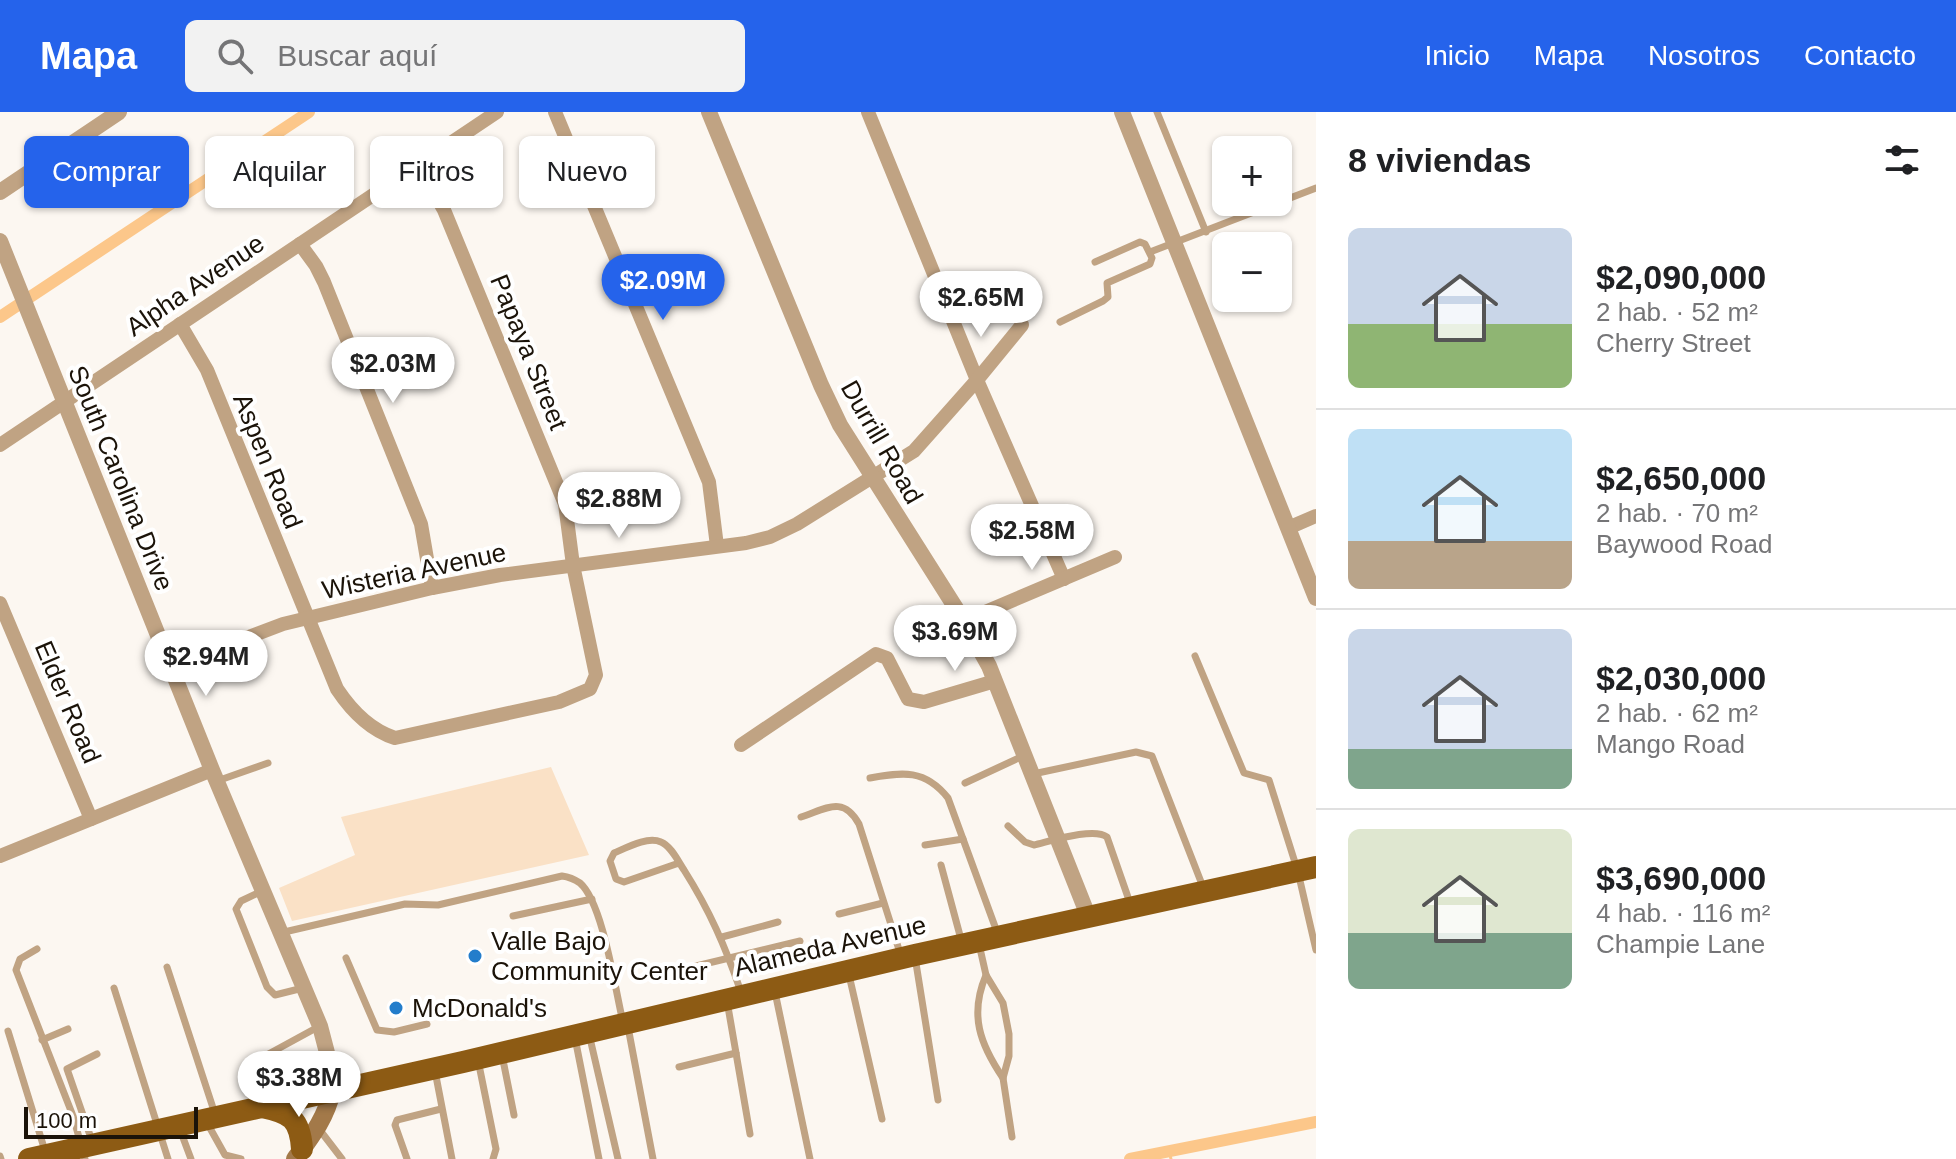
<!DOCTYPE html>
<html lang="es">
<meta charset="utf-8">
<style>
:root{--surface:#fff;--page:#f2f2f2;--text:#202124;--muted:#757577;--line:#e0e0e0;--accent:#2563eb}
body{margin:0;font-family:Arial,sans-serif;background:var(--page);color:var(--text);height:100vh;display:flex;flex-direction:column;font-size:30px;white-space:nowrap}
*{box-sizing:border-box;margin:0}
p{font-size:26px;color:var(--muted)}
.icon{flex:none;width:44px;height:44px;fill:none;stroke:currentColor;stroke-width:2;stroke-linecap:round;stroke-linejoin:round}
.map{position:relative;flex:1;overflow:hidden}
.drawer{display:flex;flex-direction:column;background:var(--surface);width:640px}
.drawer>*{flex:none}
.guide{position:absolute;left:24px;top:24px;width:760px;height:72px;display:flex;gap:16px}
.tools{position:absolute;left:1212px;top:24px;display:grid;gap:16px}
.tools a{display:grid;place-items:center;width:80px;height:80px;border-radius:12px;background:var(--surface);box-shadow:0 2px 6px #0004;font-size:40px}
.scale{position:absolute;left:24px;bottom:20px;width:174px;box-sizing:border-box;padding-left:8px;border:4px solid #1b1309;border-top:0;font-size:22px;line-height:28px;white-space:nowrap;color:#1b1309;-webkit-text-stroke:6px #fff;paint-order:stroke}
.price{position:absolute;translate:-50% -68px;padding:0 18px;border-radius:28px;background:#fff;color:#222;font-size:26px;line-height:52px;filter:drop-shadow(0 2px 4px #0008)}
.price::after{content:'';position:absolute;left:50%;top:48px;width:24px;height:18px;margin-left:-12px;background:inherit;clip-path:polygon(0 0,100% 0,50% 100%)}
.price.current{background:var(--accent);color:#fff}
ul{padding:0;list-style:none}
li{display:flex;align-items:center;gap:24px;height:200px;padding:0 32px}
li+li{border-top:2px solid var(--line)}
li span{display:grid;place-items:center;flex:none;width:224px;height:160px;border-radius:12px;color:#555}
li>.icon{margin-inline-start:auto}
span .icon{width:96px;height:96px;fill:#fffc;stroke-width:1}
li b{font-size:34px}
h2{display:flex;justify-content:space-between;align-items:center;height:96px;padding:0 32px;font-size:34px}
.pill{padding:0 28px;border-radius:12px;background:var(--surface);box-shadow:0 2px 6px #0004;font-size:28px;line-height:72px}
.pill.current{background:var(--accent);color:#fff}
header{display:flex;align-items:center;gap:48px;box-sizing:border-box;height:112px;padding:0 40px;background:var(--accent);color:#fff}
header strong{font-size:38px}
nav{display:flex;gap:44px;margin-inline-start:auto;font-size:28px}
.search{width:560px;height:72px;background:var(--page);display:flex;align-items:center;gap:20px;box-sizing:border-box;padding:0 28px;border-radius:12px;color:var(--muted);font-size:30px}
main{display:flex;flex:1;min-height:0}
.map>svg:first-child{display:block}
.green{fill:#fae1c6}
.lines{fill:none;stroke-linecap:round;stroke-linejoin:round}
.stream{stroke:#fcc78a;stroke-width:3}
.canal{stroke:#fcc78a;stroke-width:12}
.service{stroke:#c0a383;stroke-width:7}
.minor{stroke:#c0a383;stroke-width:14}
.tertiary{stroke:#c0a383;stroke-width:16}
.secondary{stroke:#a37949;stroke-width:18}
.primary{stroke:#8d5b14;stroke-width:22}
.poi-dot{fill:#237dcb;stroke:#fff;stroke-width:3}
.labels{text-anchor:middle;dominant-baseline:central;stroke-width:8;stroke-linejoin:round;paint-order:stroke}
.street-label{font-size:26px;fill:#1b1309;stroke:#fff}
.poi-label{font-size:26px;fill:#1b1309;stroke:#fff;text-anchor:start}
</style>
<header>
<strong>Mapa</strong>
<div class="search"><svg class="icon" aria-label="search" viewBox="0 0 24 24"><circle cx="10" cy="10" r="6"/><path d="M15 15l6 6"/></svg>Buscar aquí</div>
<nav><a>Inicio</a><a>Mapa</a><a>Nosotros</a><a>Contacto</a></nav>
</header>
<main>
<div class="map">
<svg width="1316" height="1047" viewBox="0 0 1316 1047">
<rect width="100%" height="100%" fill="#fcf7f1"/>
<!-- green -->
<polygon class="green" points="551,655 589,743 292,809 279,776 355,743 341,705"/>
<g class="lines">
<!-- stream -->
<polyline class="stream" points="1169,1039 1171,1047"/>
<!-- canal -->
<g class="canal">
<polyline points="0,205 309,0"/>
<polyline points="1130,1047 1316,1010"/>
</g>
<!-- service -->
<g class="service">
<polyline points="1157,0 1206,120"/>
<polyline points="1150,140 1316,76"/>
<polyline points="1060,210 1103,189 1108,185 1107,171 1150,152 1152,146 1145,132 1140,130 1095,150"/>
<polyline points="1195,544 1244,661 1269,668 1298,760 1316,838"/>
<polyline points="1033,662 1136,640 1152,644 1203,775"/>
<path d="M 870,666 C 903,660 925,657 948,686 L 997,820"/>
<polyline points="217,669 268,651"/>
<polyline points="965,671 1023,644"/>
<path d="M 801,705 C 826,697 843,683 859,712 L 901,844"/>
<path d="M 1008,714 L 1025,730 L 1034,733 C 1051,729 1094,715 1107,725 L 1130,791"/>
<polyline points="925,733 963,727"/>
<path d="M 679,751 L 624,770 L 616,767 L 610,749 L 614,741 C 626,736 647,724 661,730 C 671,734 678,749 684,758 C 710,799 725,834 741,880"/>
<polyline points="941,753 962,831"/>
<polyline points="262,779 241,789 236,797 267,875 275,883 303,876"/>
<polyline points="839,802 883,791"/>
<polyline points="513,804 592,787"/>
<path d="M 280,821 L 405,792 L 438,793 L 562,764 C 569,765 574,767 580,771 C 603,791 615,877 623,910"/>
<polyline points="722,825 778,810"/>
<polyline points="979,832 986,863 1003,891 1009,922 1009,944 1003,966 1012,1025"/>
<polyline points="37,837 20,847 16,858 73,1004 85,1047"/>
<polyline points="915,845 938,988"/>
<polyline points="346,846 377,918 394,920 427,912"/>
<polyline points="167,855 215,1002"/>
<polyline points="667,861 800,829"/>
<polyline points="849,863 882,1007"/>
<path d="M 986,863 C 969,903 980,932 1003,966"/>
<polyline points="114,876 168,1047"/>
<polyline points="775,880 810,1047"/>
<polyline points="727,889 750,1022"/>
<polyline points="628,915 653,1047"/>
<polyline points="8,919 45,1039"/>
<polyline points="589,922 618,1047"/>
<polyline points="575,926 599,1047"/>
<polyline points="42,928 68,917"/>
<polyline points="502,943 514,1003"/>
<polyline points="478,948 496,1037 493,1047"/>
<polyline points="679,955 736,941"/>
<polyline points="435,959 452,1047"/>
<polyline points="272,988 262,952 263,945 318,915"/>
<polyline points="206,1009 225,1043 241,1047"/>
<polyline points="179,1015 191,1047"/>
<polyline points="319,1017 342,1047"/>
<polyline points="92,1029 67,957 97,942"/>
<polyline points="0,1044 1,1047"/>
<polyline points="407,1047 395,1013 397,1008 441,997"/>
</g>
<!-- minor -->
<g class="minor">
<polyline points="555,0 709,370 717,434"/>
<polyline points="868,0 977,268 1064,467"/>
<polyline points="300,132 316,154 324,170 421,412 432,476"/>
<path d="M 180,212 L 207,258 L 337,577 C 351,598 370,618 395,626 L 559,590 L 590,577 L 596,563 L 573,453 L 565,392 L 444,98 L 418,53"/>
<polyline points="0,333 497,0"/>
<polyline points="1288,416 1316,404"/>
<polyline points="0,491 91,707"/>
<polyline points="964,509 1115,445"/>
<polyline points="172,554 283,512 432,476 500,463 746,431 770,425 797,412 914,339 977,268 1022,213"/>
<polyline points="741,633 876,542 887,546 908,587 924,590 995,569"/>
<polyline points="0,744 212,658"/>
</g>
<!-- tertiary -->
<g class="tertiary">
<polyline points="709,0 821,273 840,313 964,509 989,554 1089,806"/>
<polyline points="1122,0 1316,486"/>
<polyline points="0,80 119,0"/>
<polyline points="0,129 212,658 320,914 331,956 332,979"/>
</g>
<!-- secondary -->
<path class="secondary" d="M 295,1047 C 311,1025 326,1006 332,979"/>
<!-- primary -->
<g class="primary">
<path d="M 262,995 C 291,1001 300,1007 302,1037"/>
<polyline points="29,1047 463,950 915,843 1316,755"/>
</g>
</g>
<!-- markers -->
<g class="poi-dot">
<circle cx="475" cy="844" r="8"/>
<circle cx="396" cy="896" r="8"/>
</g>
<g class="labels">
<!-- street labels -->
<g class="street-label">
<text transform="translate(195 173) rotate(-34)">Alpha Avenue</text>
<text transform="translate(529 240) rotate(68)">Papaya Street</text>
<text transform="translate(882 330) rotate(60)">Durrill Road</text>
<text transform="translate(268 349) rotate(68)">Aspen Road</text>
<text transform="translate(121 366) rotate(68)">South Carolina Drive</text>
<text transform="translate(414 459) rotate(-12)">Wisteria Avenue</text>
<text transform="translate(68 590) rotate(67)">Elder Road</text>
<text transform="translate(830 834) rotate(-13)">Alameda Avenue</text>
</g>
<!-- poi labels -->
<g class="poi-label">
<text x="491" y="829">Valle Bajo<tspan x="491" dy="30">Community Center</tspan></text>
<text x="412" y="896">McDonald's</text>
</g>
</g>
</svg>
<div class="tools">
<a>+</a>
<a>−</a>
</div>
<div class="scale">100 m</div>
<b class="price current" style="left:663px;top:210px">$2.09M</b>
<b class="price" style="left:981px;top:227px">$2.65M</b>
<b class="price" style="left:393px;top:293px">$2.03M</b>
<b class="price" style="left:619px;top:428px">$2.88M</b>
<b class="price" style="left:1032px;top:460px">$2.58M</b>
<b class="price" style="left:955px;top:561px">$3.69M</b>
<b class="price" style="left:206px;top:586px">$2.94M</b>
<b class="price" style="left:299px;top:1007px">$3.38M</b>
<div class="guide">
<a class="pill current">Comprar</a>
<a class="pill">Alquilar</a>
<a class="pill">Filtros</a>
<a class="pill">Nuevo</a>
</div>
</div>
<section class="drawer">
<h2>8 viviendas<svg class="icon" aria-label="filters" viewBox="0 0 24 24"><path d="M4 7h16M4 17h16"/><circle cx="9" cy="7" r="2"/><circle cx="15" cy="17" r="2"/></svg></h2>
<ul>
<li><span style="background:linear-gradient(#c9d6e8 60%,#8fb573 0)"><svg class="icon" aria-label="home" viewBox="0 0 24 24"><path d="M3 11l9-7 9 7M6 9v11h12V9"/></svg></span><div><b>$2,090,000</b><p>2 hab. · 52 m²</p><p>Cherry Street</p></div></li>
<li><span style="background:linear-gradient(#bfe0f5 70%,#b9a48a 0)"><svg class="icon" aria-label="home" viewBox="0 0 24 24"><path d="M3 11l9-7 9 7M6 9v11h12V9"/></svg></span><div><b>$2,650,000</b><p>2 hab. · 70 m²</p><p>Baywood Road</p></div></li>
<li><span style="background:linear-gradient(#c9d6e8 75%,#7fa58c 0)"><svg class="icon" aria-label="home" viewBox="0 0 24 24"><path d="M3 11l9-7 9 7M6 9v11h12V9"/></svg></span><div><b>$2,030,000</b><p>2 hab. · 62 m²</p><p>Mango Road</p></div></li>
<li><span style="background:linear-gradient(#dfe7d0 65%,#7fa58c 0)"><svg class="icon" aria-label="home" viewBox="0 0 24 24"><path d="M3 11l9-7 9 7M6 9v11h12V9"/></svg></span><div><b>$3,690,000</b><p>4 hab. · 116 m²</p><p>Champie Lane</p></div></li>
</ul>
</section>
</main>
